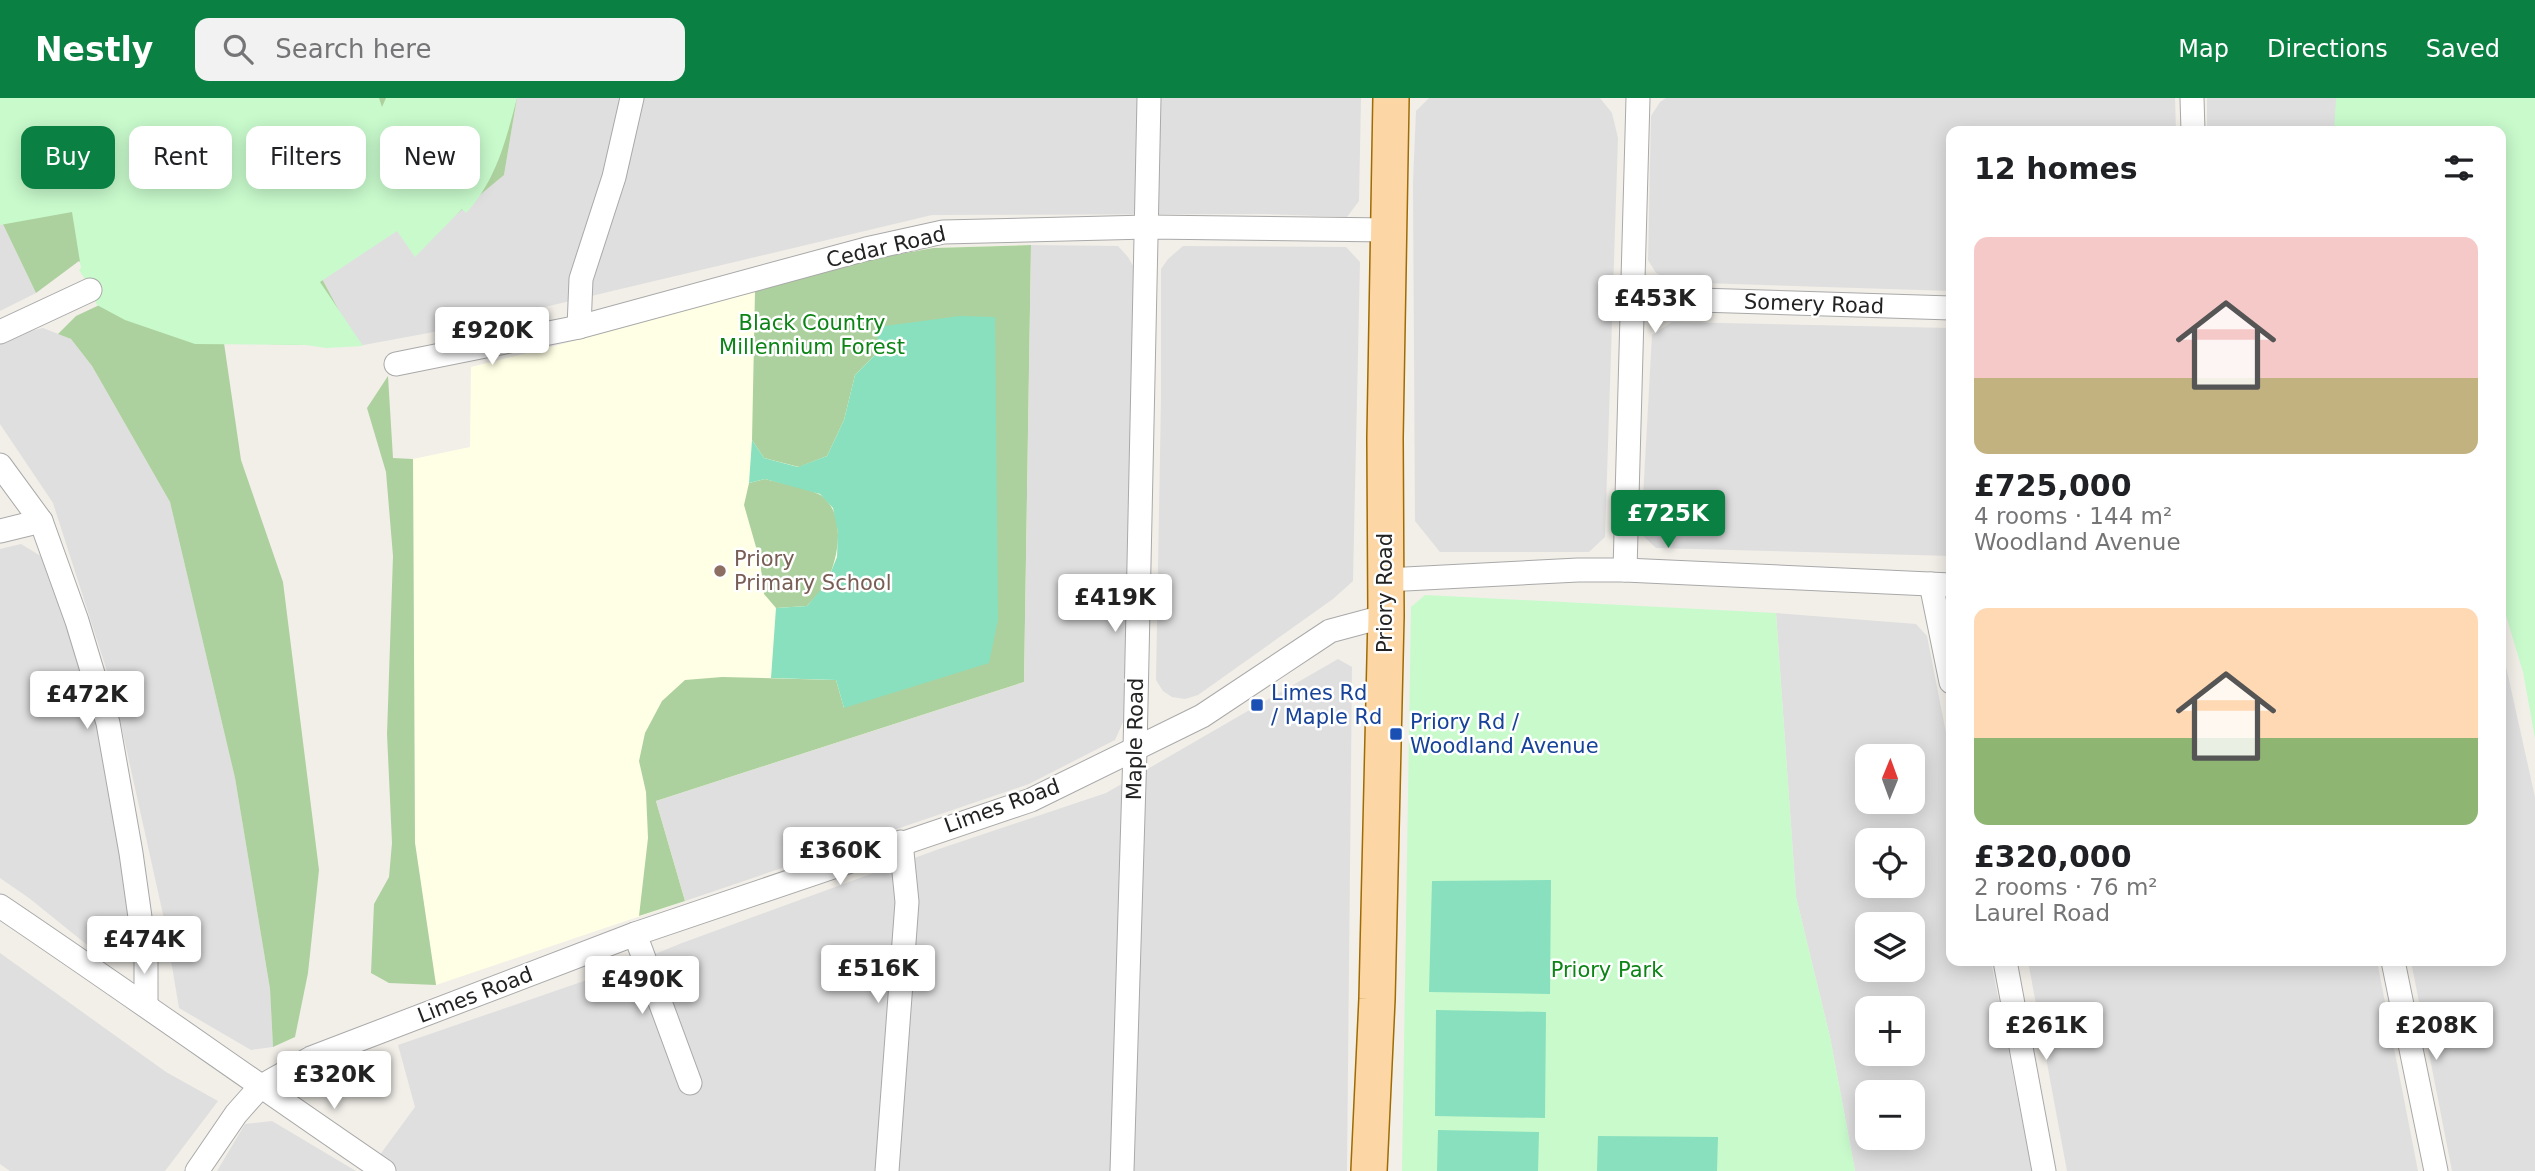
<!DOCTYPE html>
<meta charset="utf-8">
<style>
:root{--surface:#fff;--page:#f2f2f2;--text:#202124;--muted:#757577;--accent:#0b8043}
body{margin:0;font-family:"DejaVu Sans",sans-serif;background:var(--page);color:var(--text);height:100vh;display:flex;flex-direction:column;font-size:26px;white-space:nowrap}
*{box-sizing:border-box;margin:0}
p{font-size:23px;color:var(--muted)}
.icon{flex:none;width:38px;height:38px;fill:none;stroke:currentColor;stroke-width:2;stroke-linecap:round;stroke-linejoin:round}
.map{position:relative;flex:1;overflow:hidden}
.sheet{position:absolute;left:1946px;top:28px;width:560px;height:840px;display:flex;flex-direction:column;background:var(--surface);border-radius:14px;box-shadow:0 4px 18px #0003}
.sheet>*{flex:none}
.guide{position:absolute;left:21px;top:28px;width:665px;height:63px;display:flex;gap:14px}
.needle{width:46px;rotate:1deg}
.fabs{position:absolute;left:1855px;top:646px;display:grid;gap:14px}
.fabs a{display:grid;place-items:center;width:70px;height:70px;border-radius:14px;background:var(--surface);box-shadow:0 4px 18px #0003;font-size:35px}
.price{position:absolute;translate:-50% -60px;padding:0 16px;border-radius:7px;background:#fff;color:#222;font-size:23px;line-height:46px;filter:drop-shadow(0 2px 4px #0008)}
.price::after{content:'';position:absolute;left:50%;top:42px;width:21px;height:16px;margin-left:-10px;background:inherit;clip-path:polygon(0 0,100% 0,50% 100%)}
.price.current{background:var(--accent);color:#fff}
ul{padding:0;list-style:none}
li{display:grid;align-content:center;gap:14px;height:371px;padding:0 28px}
li span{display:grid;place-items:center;height:217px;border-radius:14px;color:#555}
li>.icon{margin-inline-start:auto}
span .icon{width:126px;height:126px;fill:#fffc;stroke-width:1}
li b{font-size:30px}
h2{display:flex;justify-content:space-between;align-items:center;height:84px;padding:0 28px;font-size:30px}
.tag{padding:0 24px;border-radius:14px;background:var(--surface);box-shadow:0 4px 18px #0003;font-size:24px;line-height:63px}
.tag.current{background:var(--accent);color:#fff}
header{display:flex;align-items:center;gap:42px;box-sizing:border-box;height:98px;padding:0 35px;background:var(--accent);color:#fff}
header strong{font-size:33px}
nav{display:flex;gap:38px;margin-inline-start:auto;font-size:24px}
.search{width:490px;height:63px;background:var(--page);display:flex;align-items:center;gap:18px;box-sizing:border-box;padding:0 24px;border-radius:14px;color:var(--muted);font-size:26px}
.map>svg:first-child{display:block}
.residential{fill:#e0dfdf;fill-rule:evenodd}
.education{fill:#ffffe5}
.forest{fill:#add19e}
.park{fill:#c8facc}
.pitch{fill:#88e0be}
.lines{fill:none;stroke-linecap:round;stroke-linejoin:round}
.minor-casing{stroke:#a9a9a9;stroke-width:25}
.primary-casing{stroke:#a06b00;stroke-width:38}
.minor{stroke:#fff;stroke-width:23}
.primary{stroke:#fcd6a4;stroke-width:35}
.education-dot{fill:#8d6e63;stroke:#fff;stroke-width:2.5}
.transit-dot{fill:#1a4fb4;stroke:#fff;stroke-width:2.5}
.labels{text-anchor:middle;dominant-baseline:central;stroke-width:5;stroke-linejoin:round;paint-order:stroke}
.street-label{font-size:21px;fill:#222;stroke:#fff}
.park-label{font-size:21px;fill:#0c8416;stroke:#fff}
.education-label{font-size:21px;fill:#785e54;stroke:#fff;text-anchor:start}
.transit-label{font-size:21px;fill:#164399;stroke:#fff;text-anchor:start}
</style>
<header>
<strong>Nestly</strong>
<div class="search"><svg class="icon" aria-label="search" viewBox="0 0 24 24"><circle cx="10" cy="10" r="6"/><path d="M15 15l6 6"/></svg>Search here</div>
<nav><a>Map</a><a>Directions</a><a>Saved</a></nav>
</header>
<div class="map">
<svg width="2535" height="1073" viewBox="0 0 2535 1073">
<rect width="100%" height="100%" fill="#f2efe9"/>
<!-- residential -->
<g class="residential">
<polygon points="517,0 1361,0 1359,103 1347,119 1262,116 932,117 461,229 358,248 321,181 399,126 504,77"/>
<polygon points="1429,0 1600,0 1612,15 1618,40 1605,439 1589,454 1440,454 1415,423 1413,84 1416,13"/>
<polygon points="1666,0 2175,0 2176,33 1951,33 1951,193 1671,184 1656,175 1648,162 1651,18 1660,4"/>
<polygon points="2207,0 2347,0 2349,33 2207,33"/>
<polygon points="0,120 36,195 0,213"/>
<polygon points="1031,147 1118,148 1128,159 1136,173 1124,622 1115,642 1029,686 685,803 656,703 1024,584"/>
<polygon points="1183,148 1346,149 1360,164 1353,483 1333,501 1198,597 1185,601 1172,599 1163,593 1156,582 1161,301 1161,171 1168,161"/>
<polygon points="1672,224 1951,230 1951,458 1656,450 1641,436 1652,237"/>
<polygon points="43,230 71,241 92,268 170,404 235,680 270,891 273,949 251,952 179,910 164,821 114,595 53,405 0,326 0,245 26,234"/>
<polygon points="21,446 44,460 73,534 102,649 132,824 130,840 125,847 117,854 101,858 29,800 0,780 0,451"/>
<path d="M 1776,515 L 1916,526 L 1927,538 L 1951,660 L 1951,863 L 1991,863 L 2032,1073 L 1855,1073 L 1830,939 L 1796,799 ZM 1867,658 L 1913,658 L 1913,704 L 1867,704 ZM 1867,742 L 1913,742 L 1913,788 L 1867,788 ZM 1867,826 L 1913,826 L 1913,872 L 1867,872 ZM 1867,910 L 1913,910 L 1913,956 L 1867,956 ZM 1867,994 L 1913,994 L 1913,1040 L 1867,1040 Z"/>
<polygon points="2501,546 2535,699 2535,1073 2452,1073 2411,863 2501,863"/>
<polygon points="1338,561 1352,569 1347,1073 368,1073 415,1009 398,947 613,873 682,845 939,751 1106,695"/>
<polygon points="0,855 166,974 218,1003 165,1073 10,1073 0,1066"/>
<polygon points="2028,863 2377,863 2418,1073 2067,1073"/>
<polygon points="272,1023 356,1073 217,1073 245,1026"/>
</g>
<!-- education -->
<polygon class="education" points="1031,147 1024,584 656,703 685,803 436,887 415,745 413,361 470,349 471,269 555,248 856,164 933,150"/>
<!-- forest -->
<g class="forest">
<polygon points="0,0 517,0 504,77 413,152 399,127 322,181 358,248 224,245 241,362 283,484 319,772 308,875 295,939 273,949 270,891 235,680 170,404 92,268 71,241 58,236 76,218 110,202 79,163 36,195 0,120"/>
<polygon points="1031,147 1024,584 656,703 685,803 639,818 648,740 646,694 639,663 645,635 662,603 685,582 722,579 836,582 844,610 878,254 855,277 844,322 827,358 799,369 764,360 752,342 755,193 856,164 933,150"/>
<polygon points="388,278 393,360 413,361 415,745 436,887 389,885 371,875 374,806 389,779 392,745 387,636 393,458 386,374 367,310"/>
<path d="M 765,381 C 779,385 810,390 822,398 C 846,417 839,459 827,483 C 823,493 813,501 807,508 L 776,510 L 764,496 L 760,463 L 744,407 L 749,385 Z"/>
</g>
<!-- park -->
<g class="park">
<path d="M 0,0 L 379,0 L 382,9 L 386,0 L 517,0 C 506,42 496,83 466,115 L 462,111 L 415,159 L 397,133 L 320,184 L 363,248 L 326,250 L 306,247 L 195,246 L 125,222 L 97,207 L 89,187 L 79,172 L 81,170 L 72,114 L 0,127 Z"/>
<polygon points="2336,0 2535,0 2535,640 2523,574 2501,501 2501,33 2334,33"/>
<polygon points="1425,497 1776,515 1796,799 1830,939 1855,1073 1402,1073 1411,509"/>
</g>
<!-- pitch -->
<g class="pitch">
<polygon points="960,218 995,219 998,522 989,565 844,610 836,582 771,580 776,510 807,508 826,486 837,459 838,434 833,410 820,396 765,381 749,385 752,342 764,360 798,369 827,358 844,322 855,277 878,254 877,229"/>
<polygon points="1551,782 1550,896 1429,894 1432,783"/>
<polygon points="1436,912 1546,914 1545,1020 1435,1018"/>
<polygon points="1438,1032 1539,1034 1538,1073 1437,1073"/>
<polygon points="1598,1038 1718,1039 1717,1073 1597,1073"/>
</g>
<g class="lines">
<!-- minor casing -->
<g class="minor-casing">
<g id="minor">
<polyline points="2192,0 2193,33"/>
<polyline points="1634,200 1951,210"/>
<polyline points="579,229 581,181 614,79 632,0"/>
<polyline points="0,234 90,192"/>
<polyline points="396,266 579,229 866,151 943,134 1148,129 1388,132"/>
<polyline points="0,367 41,423 77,523 108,625 131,755 146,862 146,906"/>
<polyline points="0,433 41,423"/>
<polyline points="1625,472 1638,0"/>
<polyline points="1386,482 1578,472 1625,472 1951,487"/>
<polyline points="1931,486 1951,584"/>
<path d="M 0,808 C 129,895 255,985 384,1073"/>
<polyline points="635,836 690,985"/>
<polyline points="2005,863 2044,1073"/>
<polyline points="2393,863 2436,1073"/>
<polyline points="197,1073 236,1016 260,989 311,960 635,836 1031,702 1202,618 1330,533 1386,518"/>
<polyline points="887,1073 907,804 901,744"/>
<polyline points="1122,1073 1135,652 1149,0"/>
</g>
</g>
<!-- primary casing -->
<g class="primary-casing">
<polyline id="primary" points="1369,1073 1377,901 1386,518 1385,340 1391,0"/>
</g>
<!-- minor -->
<use href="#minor" class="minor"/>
<!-- primary -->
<use href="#primary" class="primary"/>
</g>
<!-- markers -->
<circle class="education-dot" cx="720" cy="473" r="7"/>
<g class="transit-dot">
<rect x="1250" y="600" width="14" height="14" rx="3.5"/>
<rect x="1389" y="629" width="14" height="14" rx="3.5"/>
</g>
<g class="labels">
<!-- street labels -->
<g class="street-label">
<text transform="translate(886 149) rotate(-13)">Cedar Road</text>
<text transform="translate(1814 206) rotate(2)">Somery Road</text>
<text transform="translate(1385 495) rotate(-90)">Priory Road</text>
<text transform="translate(1135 641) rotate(-89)">Maple Road</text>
<text transform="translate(1002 708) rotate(-20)">Limes Road</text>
<text transform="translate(475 897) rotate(-21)">Limes Road</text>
</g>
<!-- park labels -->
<g class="park-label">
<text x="812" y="225">Black Country<tspan x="812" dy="24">Millennium Forest</tspan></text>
<text x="1607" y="872">Priory Park</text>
</g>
<!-- education labels -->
<g class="education-label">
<text x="734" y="461">Priory<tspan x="734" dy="24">Primary School</tspan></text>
</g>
<!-- transit labels -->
<g class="transit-label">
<text x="1271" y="595">Limes Rd<tspan x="1271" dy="24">/ Maple Rd</tspan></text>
<text x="1410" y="624">Priory Rd /<tspan x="1410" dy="24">Woodland Avenue</tspan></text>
</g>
</g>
</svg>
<div class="fabs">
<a><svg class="needle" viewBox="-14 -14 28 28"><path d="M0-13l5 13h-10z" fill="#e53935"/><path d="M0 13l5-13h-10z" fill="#757577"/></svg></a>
<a><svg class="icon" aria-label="locate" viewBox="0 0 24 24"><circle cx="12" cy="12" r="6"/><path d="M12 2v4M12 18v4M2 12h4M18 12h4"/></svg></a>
<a><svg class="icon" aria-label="layers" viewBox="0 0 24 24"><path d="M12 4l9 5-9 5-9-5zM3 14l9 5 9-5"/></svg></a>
<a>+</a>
<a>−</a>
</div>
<b class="price" style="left:1655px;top:237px">£453K</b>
<b class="price" style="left:492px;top:269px">£920K</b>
<b class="price current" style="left:1668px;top:452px">£725K</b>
<b class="price" style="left:1115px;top:536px">£419K</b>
<b class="price" style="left:87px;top:633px">£472K</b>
<b class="price" style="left:840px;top:789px">£360K</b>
<b class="price" style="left:144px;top:878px">£474K</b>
<b class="price" style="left:878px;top:907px">£516K</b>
<b class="price" style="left:642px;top:918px">£490K</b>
<b class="price" style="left:2046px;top:964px">£261K</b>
<b class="price" style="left:2436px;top:964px">£208K</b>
<b class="price" style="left:334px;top:1013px">£320K</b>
<div class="guide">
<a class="tag current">Buy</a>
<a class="tag">Rent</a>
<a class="tag">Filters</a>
<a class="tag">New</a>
</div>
<section class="sheet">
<h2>12 homes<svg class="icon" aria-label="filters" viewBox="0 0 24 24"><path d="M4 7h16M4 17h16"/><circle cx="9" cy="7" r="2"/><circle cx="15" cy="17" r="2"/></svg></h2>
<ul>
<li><span style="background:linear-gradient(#f6c9c9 65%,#c2b280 0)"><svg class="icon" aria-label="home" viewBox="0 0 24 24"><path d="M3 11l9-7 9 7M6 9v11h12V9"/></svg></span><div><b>£725,000</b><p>4 rooms · 144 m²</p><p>Woodland Avenue</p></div></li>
<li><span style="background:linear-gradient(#ffd9b3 60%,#8fb573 0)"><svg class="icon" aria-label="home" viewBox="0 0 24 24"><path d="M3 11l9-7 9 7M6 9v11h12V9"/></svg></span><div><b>£320,000</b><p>2 rooms · 76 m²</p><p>Laurel Road</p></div></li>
</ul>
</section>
</div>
